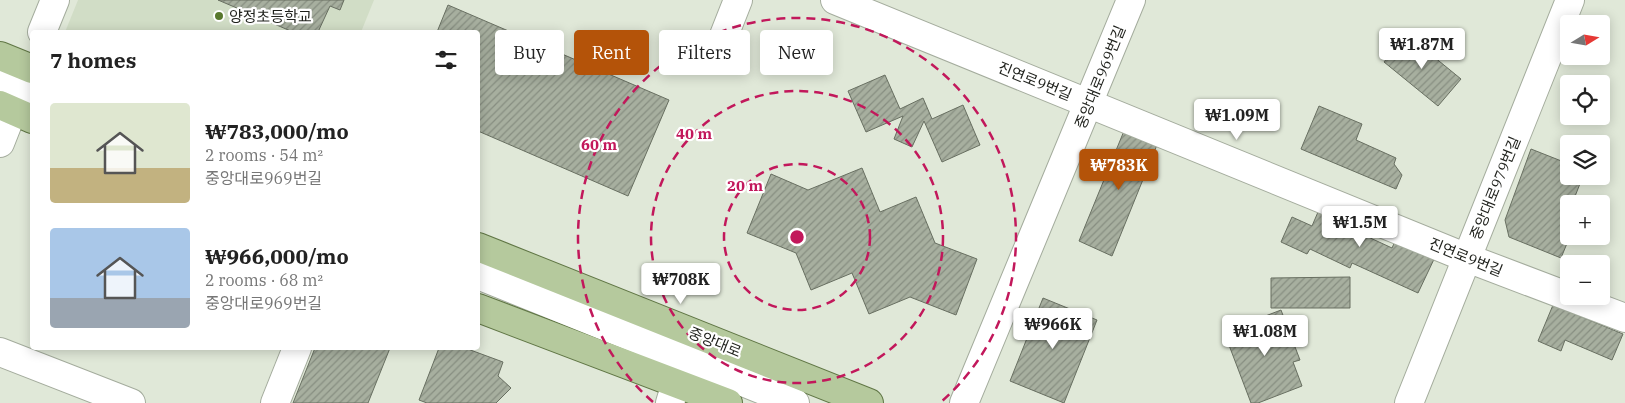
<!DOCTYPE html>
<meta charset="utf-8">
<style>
:root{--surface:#fff;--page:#f2f2f2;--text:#222;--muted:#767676;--accent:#b45309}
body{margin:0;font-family:"IBM Plex Serif","Noto Sans KR",serif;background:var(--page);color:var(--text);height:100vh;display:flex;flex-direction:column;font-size:19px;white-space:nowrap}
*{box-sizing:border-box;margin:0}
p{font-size:16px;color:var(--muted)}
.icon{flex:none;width:28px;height:28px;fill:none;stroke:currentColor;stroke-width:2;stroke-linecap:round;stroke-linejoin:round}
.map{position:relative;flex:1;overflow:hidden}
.drawer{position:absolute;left:30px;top:30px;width:450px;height:320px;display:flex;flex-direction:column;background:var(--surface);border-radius:5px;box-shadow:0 2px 12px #0003}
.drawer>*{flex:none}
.top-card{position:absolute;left:495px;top:30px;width:475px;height:45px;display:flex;gap:10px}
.needle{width:32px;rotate:79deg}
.buttons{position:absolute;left:1560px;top:15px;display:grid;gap:10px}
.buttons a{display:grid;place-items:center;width:50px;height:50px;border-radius:5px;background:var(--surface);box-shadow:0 2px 12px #0003;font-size:25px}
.price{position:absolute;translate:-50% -42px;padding:0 11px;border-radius:5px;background:#fff;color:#222;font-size:16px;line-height:32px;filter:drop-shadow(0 1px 2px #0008)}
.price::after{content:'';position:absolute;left:50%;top:30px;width:15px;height:11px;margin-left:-8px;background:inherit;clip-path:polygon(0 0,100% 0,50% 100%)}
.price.current{background:var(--accent);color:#fff}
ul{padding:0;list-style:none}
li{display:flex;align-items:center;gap:15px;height:125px;padding:0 20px}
li span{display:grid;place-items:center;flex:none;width:140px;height:100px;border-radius:5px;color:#555}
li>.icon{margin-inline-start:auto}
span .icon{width:60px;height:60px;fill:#fffc;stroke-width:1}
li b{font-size:21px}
h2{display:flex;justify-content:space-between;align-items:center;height:60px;padding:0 20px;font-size:21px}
.pill{padding:0 18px;border-radius:5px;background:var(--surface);box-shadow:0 2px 12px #0003;font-size:18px;line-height:45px}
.pill.current{background:var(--accent);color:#fff}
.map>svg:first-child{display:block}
.built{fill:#d1ddc6}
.building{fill:url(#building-hatch);stroke:#686f61}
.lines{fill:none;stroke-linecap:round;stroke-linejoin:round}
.minor-casing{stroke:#a4ac9d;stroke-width:30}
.major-casing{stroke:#607645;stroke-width:30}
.minor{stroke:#fff;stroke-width:28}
.major{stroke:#b5c99d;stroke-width:28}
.ring{fill:none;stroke:#c2185b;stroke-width:2.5;stroke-dasharray:9 6}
.poi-dot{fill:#58782e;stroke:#fff;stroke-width:2}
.labels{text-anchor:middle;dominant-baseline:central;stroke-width:4.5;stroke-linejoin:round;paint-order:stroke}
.poi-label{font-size:15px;fill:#1e201b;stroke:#fff;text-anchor:start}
.street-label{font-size:15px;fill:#1e201b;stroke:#fff}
.centre{fill:#c2185b;stroke:#fff;stroke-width:2.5}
.ring-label{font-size:15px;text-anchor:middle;font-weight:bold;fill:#c2185b;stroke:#fff;stroke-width:4.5;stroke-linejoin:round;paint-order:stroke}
</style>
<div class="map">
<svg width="1625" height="403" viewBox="0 0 1625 403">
<defs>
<pattern id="building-hatch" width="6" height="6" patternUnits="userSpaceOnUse" patternTransform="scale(1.25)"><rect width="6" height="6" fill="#a7af9f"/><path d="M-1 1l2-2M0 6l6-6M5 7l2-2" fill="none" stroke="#878e81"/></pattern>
</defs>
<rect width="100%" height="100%" fill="#e0e8d8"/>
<!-- built -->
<polygon class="built" points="78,0 374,0 361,32 65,32"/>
<!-- building -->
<g class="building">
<polygon points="218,0 344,0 340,10 330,6 318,32 293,32"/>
<polygon points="448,5 669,100 628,196 478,131 478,32 437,32"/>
<polygon points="1406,34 1461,79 1438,106 1384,62"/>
<polygon points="885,75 900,109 923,98 932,119 963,105 980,145 942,162 924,121 912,147 894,139 903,116 866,132 848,91"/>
<polygon points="1319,106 1362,124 1356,140 1396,158 1394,164 1402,175 1396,189 1301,149"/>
<polygon points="1126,126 1159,140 1112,256 1079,241"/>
<polygon points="1531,149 1569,164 1569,176 1583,176 1572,204 1569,204 1570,236 1561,258 1509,237 1505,220"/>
<polygon points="862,168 880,212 916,197 935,243 977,259 956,315 910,297 869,314 852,273 811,290 796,253 747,233 771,174 808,190"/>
<polygon points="1321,205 1370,228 1366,236 1392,248 1397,237 1436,255 1418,293 1352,263 1350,268 1310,249 1307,254 1281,242 1292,217 1312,226"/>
<polygon points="1350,277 1350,308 1271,308 1271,278"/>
<polygon points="1043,298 1097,320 1064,403 1010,381"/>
<polygon points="1553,305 1623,334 1612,360 1565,340 1561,351 1538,341"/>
<polygon points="1281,310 1300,360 1293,362 1302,386 1258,403 1251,403 1224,332"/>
<polygon points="315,348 390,348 368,403 293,403"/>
<polygon points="439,348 465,348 503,362 498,376 511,388 496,403 427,403 419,400"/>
</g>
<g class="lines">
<!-- minor casing -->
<g class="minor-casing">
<g id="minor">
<polyline points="835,0 1467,258 1625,318"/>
<polyline points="42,32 55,0"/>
<polyline points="723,38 738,0"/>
<polyline points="0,82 32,95"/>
<polyline points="0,143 13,110"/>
<polyline points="478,275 795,403"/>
<polyline points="0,352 131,403"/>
<polyline points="275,403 297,348"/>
<polyline points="670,403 676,383"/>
<polyline points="964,403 1131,0"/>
<polyline points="1409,403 1570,0"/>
</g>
</g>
<!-- major casing -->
<g class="major-casing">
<g id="major">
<polyline points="0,56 32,69"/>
<polyline points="0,105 32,119"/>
<polyline points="478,247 869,403"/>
<polyline points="478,308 728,403"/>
</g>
</g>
<!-- minor -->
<use href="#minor" class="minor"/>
<!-- major -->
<use href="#major" class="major"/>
</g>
<!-- distance rings -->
<g class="ring">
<circle cx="797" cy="237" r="73"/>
<circle cx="797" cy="237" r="146"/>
<path d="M653 402A219 219 0 1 1 941 402"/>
</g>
<!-- markers -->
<circle class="poi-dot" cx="219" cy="16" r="5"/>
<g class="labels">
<!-- poi labels -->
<g class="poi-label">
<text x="229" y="16">양정초등학교</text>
</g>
<!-- street labels -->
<g class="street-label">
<text transform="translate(1100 77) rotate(-68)">중앙대로969번길</text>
<text transform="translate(1035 81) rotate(22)">진연로9번길</text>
<text transform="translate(1495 188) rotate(-68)">중앙대로979번길</text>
<text transform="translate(1466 257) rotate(22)">진연로9번길</text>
<text transform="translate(715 342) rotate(22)">중앙대로</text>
</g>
</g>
<circle cx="797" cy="237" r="8" class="centre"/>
<g class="ring-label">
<text x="694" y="139">40 m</text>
<text x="599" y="150">60 m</text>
<text x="745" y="191">20 m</text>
</g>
</svg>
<div class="buttons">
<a><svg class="needle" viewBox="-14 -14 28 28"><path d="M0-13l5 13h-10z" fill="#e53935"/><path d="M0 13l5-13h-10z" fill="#767676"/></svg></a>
<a><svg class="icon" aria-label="locate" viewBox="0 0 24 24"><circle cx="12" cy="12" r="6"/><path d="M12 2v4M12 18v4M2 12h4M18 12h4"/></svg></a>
<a><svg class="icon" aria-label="layers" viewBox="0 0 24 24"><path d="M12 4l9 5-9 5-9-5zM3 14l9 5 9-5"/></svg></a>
<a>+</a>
<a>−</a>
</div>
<b class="price" style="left:1422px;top:70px">₩1.87M</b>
<b class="price" style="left:1237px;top:141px">₩1.09M</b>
<b class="price current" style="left:1119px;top:191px">₩783K</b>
<b class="price" style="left:1360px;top:248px">₩1.5M</b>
<b class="price" style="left:681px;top:305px">₩708K</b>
<b class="price" style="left:1053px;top:350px">₩966K</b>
<b class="price" style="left:1265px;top:357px">₩1.08M</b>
<div class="top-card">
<a class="pill">Buy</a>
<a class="pill current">Rent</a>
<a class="pill">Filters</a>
<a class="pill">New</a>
</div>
<section class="drawer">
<h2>7 homes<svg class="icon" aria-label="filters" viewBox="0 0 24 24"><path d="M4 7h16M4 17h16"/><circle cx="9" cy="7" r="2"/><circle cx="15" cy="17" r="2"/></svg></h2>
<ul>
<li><span style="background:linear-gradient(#dfe7d0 65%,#c2b280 0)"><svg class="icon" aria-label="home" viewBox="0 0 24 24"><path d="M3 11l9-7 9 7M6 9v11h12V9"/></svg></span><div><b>₩783,000/mo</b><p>2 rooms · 54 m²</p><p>중앙대로969번길</p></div></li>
<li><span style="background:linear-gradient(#a9c7e8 70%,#9aa5b1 0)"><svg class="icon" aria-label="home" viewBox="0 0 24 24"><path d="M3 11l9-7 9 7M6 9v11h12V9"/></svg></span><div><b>₩966,000/mo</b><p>2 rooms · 68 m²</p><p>중앙대로969번길</p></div></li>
</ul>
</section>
</div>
